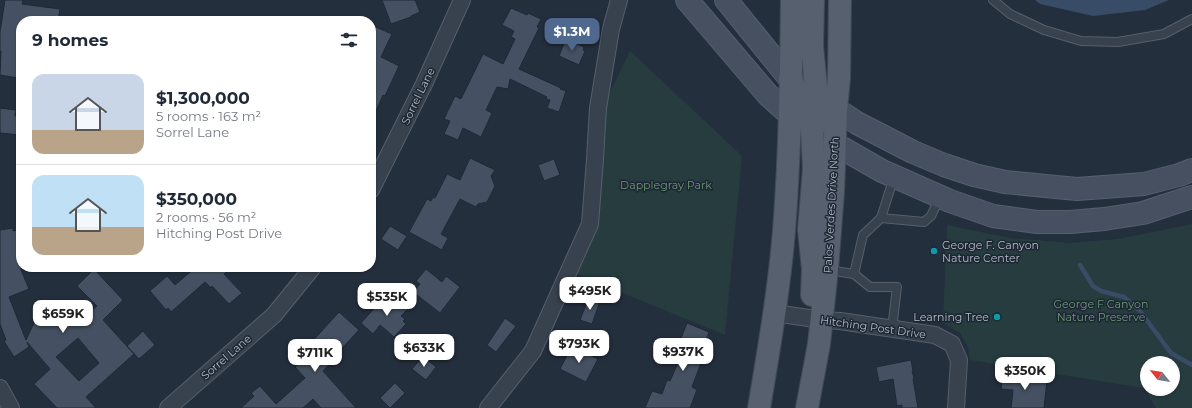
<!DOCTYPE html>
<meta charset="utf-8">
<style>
:root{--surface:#fff;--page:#f2f2f3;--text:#1f2937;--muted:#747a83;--line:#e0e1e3;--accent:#4f688e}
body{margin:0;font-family:Montserrat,sans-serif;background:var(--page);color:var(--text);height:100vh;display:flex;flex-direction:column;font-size:15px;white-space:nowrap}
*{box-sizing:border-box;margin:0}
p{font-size:13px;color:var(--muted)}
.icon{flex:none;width:22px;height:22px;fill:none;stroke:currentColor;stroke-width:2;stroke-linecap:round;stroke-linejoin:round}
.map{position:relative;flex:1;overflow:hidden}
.sheet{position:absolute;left:16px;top:16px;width:360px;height:256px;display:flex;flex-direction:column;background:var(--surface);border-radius:16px;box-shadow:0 1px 3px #0004}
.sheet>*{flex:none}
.needle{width:26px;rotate:300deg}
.tools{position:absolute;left:1140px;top:356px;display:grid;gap:8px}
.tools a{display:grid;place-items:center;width:40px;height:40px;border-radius:50%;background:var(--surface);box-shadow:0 1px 3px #0004;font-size:20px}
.price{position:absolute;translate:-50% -34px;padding:0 9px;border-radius:8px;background:#fff;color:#222;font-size:13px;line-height:26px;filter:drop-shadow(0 1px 2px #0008)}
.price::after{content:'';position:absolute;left:50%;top:24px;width:12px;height:9px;margin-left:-6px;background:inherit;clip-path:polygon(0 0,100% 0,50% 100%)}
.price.selected{background:var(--accent);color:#fff}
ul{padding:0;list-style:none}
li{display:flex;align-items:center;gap:12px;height:100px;padding:0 16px}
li+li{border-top:1px solid var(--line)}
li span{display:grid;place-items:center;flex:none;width:112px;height:80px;border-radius:12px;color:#555}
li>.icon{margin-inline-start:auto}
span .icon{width:48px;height:48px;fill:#fffc;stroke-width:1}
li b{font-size:17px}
h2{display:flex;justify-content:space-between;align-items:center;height:48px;padding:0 16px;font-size:17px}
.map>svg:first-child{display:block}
.green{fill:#263c3f;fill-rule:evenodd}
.water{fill:#394c67}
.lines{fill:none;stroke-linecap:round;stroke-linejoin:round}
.stream{stroke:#394c67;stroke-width:4.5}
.building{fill:#455162;stroke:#1f2835;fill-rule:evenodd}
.service-casing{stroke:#565f6c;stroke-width:10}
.minor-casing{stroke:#565f6c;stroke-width:18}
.secondary-casing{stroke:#565f6c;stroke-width:24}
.primary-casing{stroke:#414a57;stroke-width:24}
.service{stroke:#38414e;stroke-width:8}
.minor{stroke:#38414e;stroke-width:16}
.secondary{stroke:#465061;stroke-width:22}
.primary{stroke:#56606e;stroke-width:22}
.culture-dot{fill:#0f9aa8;stroke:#1d2633;stroke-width:1.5}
.labels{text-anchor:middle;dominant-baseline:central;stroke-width:3;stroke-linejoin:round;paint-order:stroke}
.street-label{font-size:11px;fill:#b4bcc9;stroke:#1d2633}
.park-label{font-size:11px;fill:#6b9a76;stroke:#1d2633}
.poi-label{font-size:11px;fill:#b4bcc9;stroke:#1d2633;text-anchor:start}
</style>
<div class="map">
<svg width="1192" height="408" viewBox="0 0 1192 408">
<rect width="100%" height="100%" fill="#242f3e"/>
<!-- green -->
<g class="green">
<polygon points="630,51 742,156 725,335 572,272 597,218 588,138"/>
<path d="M 1192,224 L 1192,408 L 1156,408 L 1144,388 L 970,360 L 968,347 L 960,333 L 943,323 L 947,225 L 1010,238 L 1069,243 L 1118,239 ZM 1147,363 L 1173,363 L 1173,389 L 1147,389 Z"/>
</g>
<!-- water -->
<polygon class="water" points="1035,0 1169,0 1145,10 1093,16 1040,4"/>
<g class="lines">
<!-- stream -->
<polyline class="stream" points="1080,265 1093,286 1101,291 1124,297 1140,311 1171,353 1192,365"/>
</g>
<!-- building -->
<g class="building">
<polygon points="5,0 23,0 22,4 60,9 58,21 21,21 21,77 18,76 18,78 0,75 1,51 0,51 0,32"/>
<polygon points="382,0 415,0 420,12 411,16 411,17 391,24"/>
<polygon points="511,8 527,15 528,13 541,19 537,27 539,28 519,69 561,88 560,89 566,91 559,112 547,108 550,100 546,99 547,97 510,79 508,89 497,87 486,110 492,113 481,137 463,128 458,140 444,134 450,121 444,119 455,96 461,99 483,54 503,64 515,39 511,37 514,31 502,25"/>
<polygon points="371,25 392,34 381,57 399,66 385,96 383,95 371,122"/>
<polygon points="566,39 584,47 583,50 585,51 579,65 559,56"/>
<polygon points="0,108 16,110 15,116 21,116 21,135 0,133"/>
<polygon points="470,158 495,170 491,176 495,186 487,202 478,204 476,207 460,199 441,234 448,238 442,250 409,232 427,199 431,201 433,197 435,198 447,174 460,180"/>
<polygon points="554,159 560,175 544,181 538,165"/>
<polygon points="390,226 407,236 398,250 381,239"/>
<path d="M 13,228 L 13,231 L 21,229 L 21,270 L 29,289 L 9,297 L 26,340 L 41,308 L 73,323 L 74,325 L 97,306 L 77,286 L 94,269 L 123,300 L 103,320 L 134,354 L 86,397 L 96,408 L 57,408 L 34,384 L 50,369 L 27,342 L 29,347 L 14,357 L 4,341 L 6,340 L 0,324 L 0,230 ZM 78,338 L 99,363 L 79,381 L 56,357 Z"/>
<polygon points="196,267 233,267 224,274 242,293 229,304 212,286 211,288 205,282 171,312 168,308 166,310 150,291 167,276 175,285"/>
<polygon points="426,269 442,282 446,276 460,287 440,313 413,292 420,284 416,281"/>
<polygon points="386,295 395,303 398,299 409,308 401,316 405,319 403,321 406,324 394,337 380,325 373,334 361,323"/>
<polygon points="589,297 600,301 592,324 580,320"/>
<polygon points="339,312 359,330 335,356 336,357 323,371 356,408 321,408 313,399 303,408 241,408 254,396 251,393 260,386 276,404 305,378 295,367 313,351 308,346"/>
<polygon points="505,318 516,326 496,352 487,345"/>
<polygon points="687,323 709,332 701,355 702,356 699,362 701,363 692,387 697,390 690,408 645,408 652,391 662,394 667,380 670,381 680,358 674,356"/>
<polygon points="143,331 155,345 139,359 127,346"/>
<polygon points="572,346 598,359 586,382 560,369"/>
<polygon points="423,356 436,367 426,380 412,369"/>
<polygon points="911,360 913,371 912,371 914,378 913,379 918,408 902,408 902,405 897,406 893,379 879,382 876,367"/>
<polygon points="1003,371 1018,373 1018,377 1047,380 1044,408 1011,408 1013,390 1001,389"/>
<polygon points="395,383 405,393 390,408 380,398"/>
</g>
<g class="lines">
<!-- service casing -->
<g class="service-casing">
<g id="service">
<polyline points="993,0 1010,14 1044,30 1081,41 1118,42 1164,34 1192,19"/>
<polyline points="894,177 881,218 924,222 931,216 940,197"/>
<polyline points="828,270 854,274 870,287 897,287 892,329"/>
<polyline points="854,274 863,235 881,218"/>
</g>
</g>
<!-- minor casing -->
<g class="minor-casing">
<g id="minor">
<polyline points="371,190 424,84 462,0"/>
<polyline points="775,313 822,320 840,321 935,335 952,344 959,360 956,408"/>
<polyline points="0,388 11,408"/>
<polyline points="168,408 274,315 313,267"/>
<polyline points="488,408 533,351 590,224 595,159 598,108 611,29 619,0"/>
</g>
</g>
<!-- secondary casing -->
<g class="secondary-casing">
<g id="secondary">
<polyline points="687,0 768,95 789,114 835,144 882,171 950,201 993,216 1037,222 1070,222 1104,219 1143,213 1192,197"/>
<polyline points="726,0 790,79 857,123 913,152 944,165 974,175 1005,182 1077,189 1144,184 1179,175 1192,170"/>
</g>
</g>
<!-- primary casing -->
<g class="primary-casing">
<g id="primary">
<polyline points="813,0 812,46 817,97 824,121"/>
<polyline points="790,79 804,103 812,130 814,168 809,230 813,269 812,295"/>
<path d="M 759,408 C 769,349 779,290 784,231 C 790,154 791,77 792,0"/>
<polyline points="807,408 819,344 827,269 833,192 836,110 839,78 840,0"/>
</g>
</g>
<!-- service -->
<use href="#service" class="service"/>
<!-- minor -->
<use href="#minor" class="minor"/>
<!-- secondary -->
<use href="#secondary" class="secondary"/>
<!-- primary -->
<use href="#primary" class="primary"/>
</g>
<!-- markers -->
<g class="culture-dot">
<circle cx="934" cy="251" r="4"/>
<circle cx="997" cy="317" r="4"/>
</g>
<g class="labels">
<!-- street labels -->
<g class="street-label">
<text transform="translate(418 96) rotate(-64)">Sorrel Lane</text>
<text transform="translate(831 205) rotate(-87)">Palos Verdes Drive North</text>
<text transform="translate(873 327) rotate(8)">Hitching Post Drive</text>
<text transform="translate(226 357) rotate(-41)">Sorrel Lane</text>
</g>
<!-- park labels -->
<g class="park-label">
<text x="666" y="185">Dapplegray Park</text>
<text x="1101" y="304">George F Canyon<tspan x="1101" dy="13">Nature Preserve</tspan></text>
</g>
<!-- poi labels -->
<g class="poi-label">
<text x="942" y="245">George F. Canyon<tspan x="942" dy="13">Nature Center</tspan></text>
<text x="989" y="317" text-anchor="end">Learning Tree</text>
</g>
</g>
</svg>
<div class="tools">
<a><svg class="needle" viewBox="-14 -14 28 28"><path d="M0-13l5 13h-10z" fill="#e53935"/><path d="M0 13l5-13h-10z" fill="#747a83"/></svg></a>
</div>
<b class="price selected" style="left:572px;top:52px">$1.3M</b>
<b class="price" style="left:590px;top:311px">$495K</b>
<b class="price" style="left:387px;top:317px">$535K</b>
<b class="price" style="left:63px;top:334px">$659K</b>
<b class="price" style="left:579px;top:364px">$793K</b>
<b class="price" style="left:424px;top:368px">$633K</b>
<b class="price" style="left:683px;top:372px">$937K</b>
<b class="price" style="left:315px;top:373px">$711K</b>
<b class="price" style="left:1025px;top:391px">$350K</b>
<section class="sheet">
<h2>9 homes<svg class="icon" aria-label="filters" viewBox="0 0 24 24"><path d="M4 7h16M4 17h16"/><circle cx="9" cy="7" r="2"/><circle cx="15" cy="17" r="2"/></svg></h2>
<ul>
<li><span style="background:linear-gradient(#c9d6e8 70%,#b9a48a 0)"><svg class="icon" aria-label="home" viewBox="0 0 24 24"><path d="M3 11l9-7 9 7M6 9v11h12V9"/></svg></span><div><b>$1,300,000</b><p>5 rooms · 163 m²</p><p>Sorrel Lane</p></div></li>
<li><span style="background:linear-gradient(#bfe0f5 65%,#b9a48a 0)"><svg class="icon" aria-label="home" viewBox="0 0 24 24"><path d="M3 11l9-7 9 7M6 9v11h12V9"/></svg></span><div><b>$350,000</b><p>2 rooms · 56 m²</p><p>Hitching Post Drive</p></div></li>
</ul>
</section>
</div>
